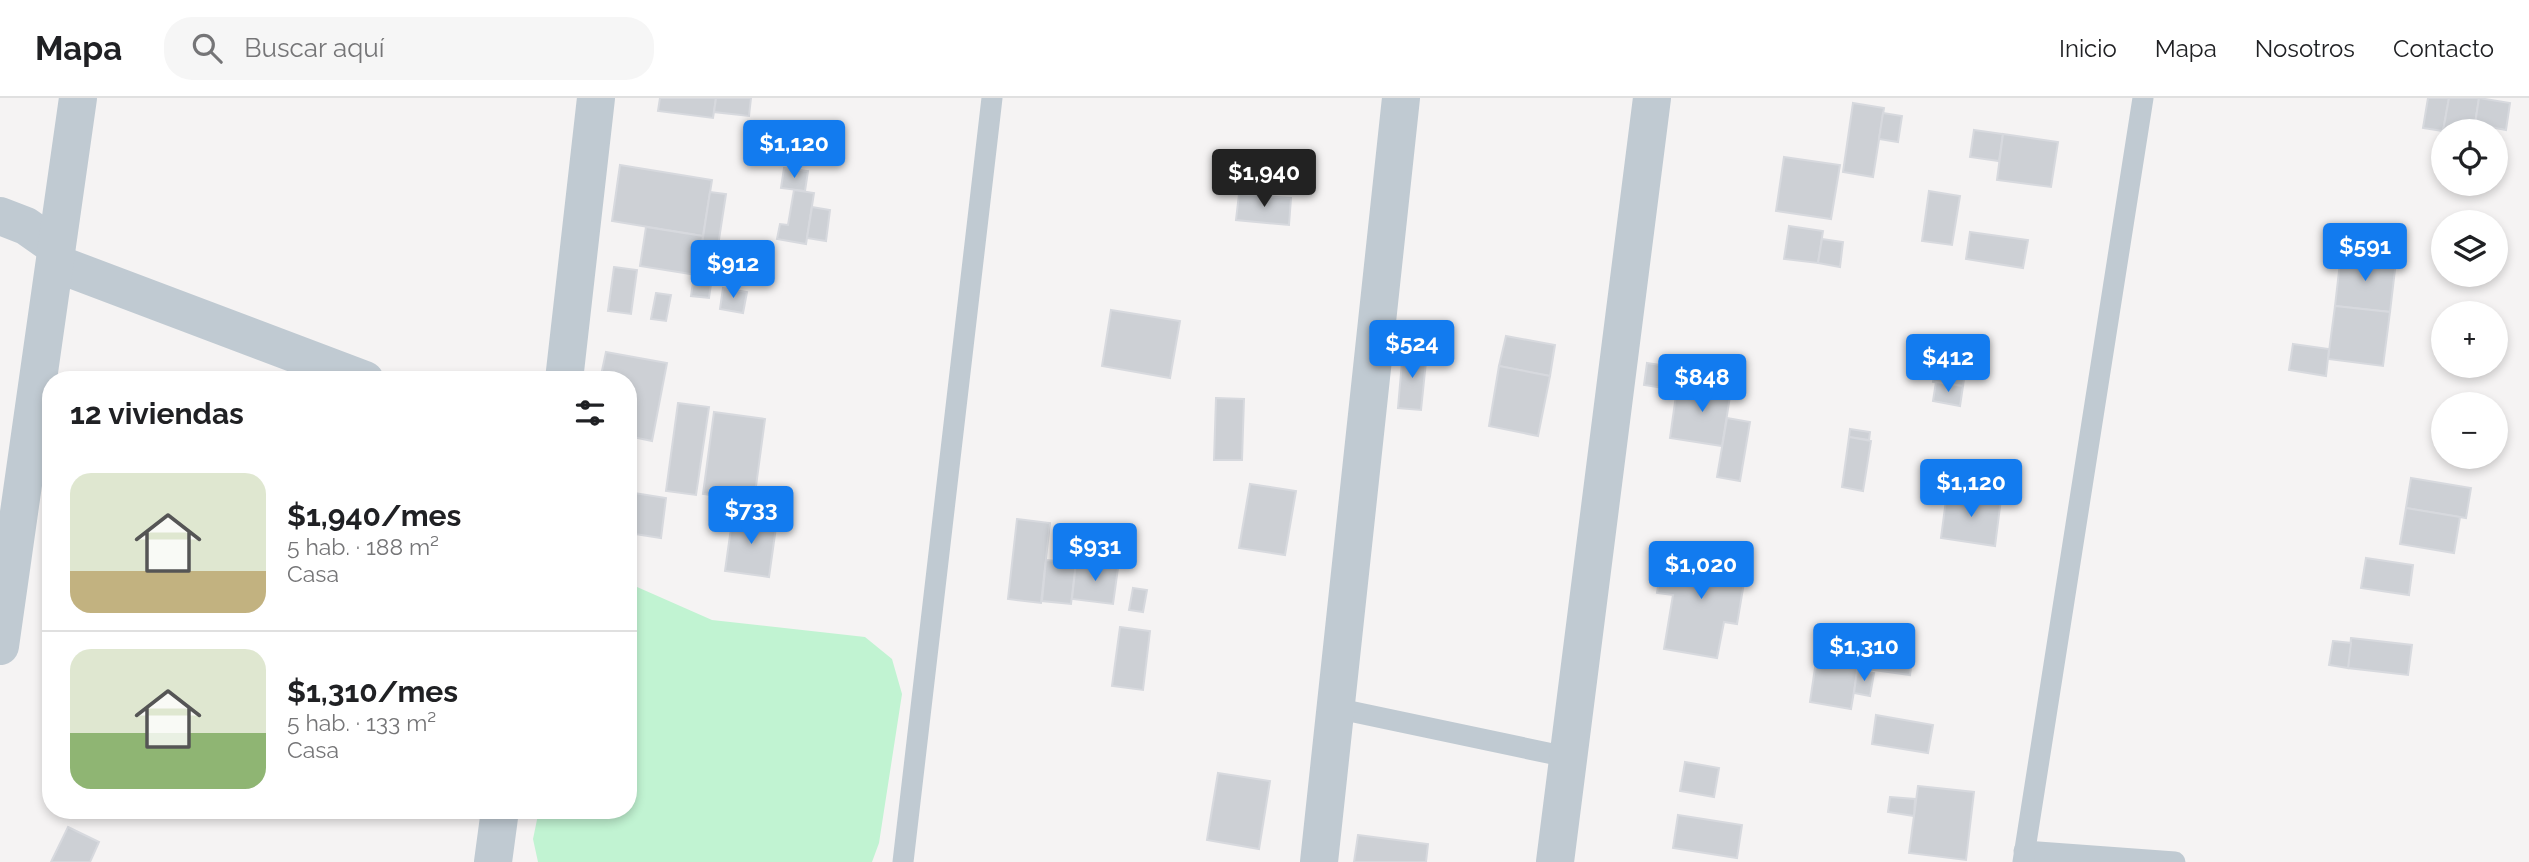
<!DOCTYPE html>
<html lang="es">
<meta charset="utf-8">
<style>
:root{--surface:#fff;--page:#f6f6f6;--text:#202124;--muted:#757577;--line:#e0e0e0;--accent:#127bef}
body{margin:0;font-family:Raleway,sans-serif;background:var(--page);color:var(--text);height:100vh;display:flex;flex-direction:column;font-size:26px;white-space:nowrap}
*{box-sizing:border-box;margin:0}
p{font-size:23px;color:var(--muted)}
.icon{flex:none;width:38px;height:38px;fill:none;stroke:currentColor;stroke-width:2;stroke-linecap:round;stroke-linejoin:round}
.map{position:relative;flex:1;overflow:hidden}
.side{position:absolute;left:42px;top:273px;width:595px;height:448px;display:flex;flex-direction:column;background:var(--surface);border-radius:28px;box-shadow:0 4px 10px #0003}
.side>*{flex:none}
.controls{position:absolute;left:2431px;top:21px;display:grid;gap:14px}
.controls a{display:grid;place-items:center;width:77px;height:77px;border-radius:50%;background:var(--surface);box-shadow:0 4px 10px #0003;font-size:35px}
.price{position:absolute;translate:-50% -60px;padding:0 16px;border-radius:7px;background:var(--accent);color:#fff;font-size:23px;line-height:46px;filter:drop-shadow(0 2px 4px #0008)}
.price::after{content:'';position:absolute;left:50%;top:42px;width:21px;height:16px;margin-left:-10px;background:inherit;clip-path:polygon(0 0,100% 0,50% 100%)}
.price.current{background:#222;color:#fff}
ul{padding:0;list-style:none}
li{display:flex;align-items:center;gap:21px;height:175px;padding:0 28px}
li+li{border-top:2px solid var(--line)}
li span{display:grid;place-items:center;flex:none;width:196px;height:140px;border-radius:21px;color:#555}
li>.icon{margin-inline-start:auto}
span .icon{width:84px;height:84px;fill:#fffc;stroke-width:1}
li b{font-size:30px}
h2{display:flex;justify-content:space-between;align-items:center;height:84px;padding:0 28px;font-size:30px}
header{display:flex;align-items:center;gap:42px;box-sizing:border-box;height:98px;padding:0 35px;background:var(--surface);border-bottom:2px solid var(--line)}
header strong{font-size:33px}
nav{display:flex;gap:38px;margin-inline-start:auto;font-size:24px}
.search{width:490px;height:63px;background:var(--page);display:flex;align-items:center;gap:18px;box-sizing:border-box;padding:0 24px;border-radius:28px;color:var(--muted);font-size:26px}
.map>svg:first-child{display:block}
.green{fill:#c1f3d2}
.building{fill:#cdd0d5;stroke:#d7d9de;stroke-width:2}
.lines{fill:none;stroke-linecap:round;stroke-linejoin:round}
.lane{stroke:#c0cad2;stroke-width:21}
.street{stroke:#c0cad2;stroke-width:38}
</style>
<header>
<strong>Mapa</strong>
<div class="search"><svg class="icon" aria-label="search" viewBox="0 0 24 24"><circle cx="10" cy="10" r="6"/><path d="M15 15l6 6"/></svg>Buscar aquí</div>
<nav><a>Inicio</a><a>Mapa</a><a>Nosotros</a><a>Contacto</a></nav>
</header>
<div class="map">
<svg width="2529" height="764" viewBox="0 0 2529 764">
<rect width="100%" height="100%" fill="#f5f3f3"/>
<!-- green -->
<polygon class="green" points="628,485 712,522 865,539 892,561 902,596 879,745 872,764 538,764 533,741 539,712 628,712"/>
<!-- building -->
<g class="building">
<polygon points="660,0 716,0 713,20 658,13"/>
<polygon points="716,0 751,0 749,18 714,14"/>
<polygon points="2428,0 2449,0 2443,33 2423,30"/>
<polygon points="2449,0 2479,0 2474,33 2443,33"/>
<polygon points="2479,0 2510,5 2506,32 2475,26"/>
<polygon points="1853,5 1884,10 1873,79 1843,74"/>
<polygon points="1883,15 1902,18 1898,44 1879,41"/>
<polygon points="1974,32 2003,36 1999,63 1970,59"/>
<polygon points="2003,36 2058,44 2051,89 1997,82"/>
<polygon points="1784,59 1840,67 1831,121 1776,113"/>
<polygon points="620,67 712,82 703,138 612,123"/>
<polygon points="784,70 808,73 805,93 781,90"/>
<polygon points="794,92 814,95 806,146 777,141 780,126 788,127"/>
<polygon points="1929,93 1960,98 1952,147 1922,143"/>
<polygon points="710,94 726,96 718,148 702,146"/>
<polygon points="1239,96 1291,100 1289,127 1236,122"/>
<polygon points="812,109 830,112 826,143 807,140"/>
<polygon points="1789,128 1823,133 1818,165 1784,161"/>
<polygon points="646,129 703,138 697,177 640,168"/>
<polygon points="1970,134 2028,142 2023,170 1966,161"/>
<polygon points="1822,141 1843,144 1840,169 1818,165"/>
<polygon points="702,146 731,151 726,182 697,177"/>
<polygon points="2341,156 2396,163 2390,214 2335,208"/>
<polygon points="614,169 637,172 631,216 608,213"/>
<polygon points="694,177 712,179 709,200 691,198"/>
<polygon points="723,190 747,194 743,215 720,211"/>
<polygon points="656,195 671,197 666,223 651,221"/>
<polygon points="2335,208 2390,214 2383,268 2328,261"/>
<polygon points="1111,212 1180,223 1170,280 1102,268"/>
<polygon points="1506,238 1555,247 1550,278 1499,268"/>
<polygon points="1939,244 1969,248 1963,288 1933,284"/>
<polygon points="2293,246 2329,251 2326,278 2289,272"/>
<polygon points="1403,252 1427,254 1421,312 1398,310"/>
<polygon points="606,254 667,265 652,343 628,338 628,282 600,282"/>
<polygon points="1647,265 1681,270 1677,292 1644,287"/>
<polygon points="1499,268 1550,278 1538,338 1489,328"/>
<polygon points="1681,268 1708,272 1705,294 1677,290"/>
<polygon points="1707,282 1732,286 1722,348 1670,340 1677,290 1705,294"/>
<polygon points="1936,284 1963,288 1960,308 1933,303"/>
<polygon points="1216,300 1244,301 1242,362 1214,362"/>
<polygon points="678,305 709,309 696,397 666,393"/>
<polygon points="714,314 765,321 754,403 703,396"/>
<polygon points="1727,320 1750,324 1740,383 1717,379"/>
<polygon points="1850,331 1870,334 1869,342 1849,339"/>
<polygon points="1849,339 1871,343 1863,393 1842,389"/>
<polygon points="1954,366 2005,374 2001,401 1950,395"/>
<polygon points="2411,380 2471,390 2466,420 2406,410"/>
<polygon points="1250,386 1296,393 1285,457 1239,450"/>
<polygon points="628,394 666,400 661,440 628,435"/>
<polygon points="1947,394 2001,401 1995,448 1941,440"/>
<polygon points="2406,410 2460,419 2454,455 2400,446"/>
<polygon points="733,416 777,422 769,479 725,473"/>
<polygon points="1017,421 1050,425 1041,505 1008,501"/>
<polygon points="1079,437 1120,442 1117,466 1076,460"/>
<polygon points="1658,445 1677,449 1673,471 1655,468"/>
<polygon points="1681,448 1713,453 1711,461 1747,467 1737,526 1724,524 1717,560 1664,551 1673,497 1657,495 1661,469 1677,471"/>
<polygon points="2366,460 2413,467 2409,497 2361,490"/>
<polygon points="1046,462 1076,465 1071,506 1042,503"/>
<polygon points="1076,465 1118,470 1113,506 1072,501"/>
<polygon points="1133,490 1147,492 1143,514 1129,512"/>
<polygon points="1120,529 1150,533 1143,592 1112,588"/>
<polygon points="1856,537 1914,546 1910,577 1852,569"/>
<polygon points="2351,540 2412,547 2408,577 2348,570"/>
<polygon points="2333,543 2351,545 2348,570 2329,567"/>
<polygon points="1816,563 1858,570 1851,611 1810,604"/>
<polygon points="1857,572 1874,575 1870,598 1854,595"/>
<polygon points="1876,617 1933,627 1928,655 1872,646"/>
<polygon points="1685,664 1719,670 1714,699 1680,693"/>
<polygon points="1218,675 1270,683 1259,751 1207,742"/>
<polygon points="1918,688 1974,694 1966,762 1909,755"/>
<polygon points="1890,699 1915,701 1914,718 1888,714"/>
<polygon points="1678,717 1742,727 1737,760 1673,750"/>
<polygon points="68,729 99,744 90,764 51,764"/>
<polygon points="1358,737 1428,746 1426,764 1354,764"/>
</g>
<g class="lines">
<!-- lane -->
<g class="lane">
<polyline points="1335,610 1567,659"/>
<polyline points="2024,753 2175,764"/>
<polyline points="903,764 992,0"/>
<polyline points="2023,764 2143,0"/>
</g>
<!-- street -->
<g class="street">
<polyline points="0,118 26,128 56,149"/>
<polyline points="55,165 365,282"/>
<polyline points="564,282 596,0"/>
<polyline points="0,548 78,0"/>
<polyline points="493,764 500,712"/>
<polyline points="1319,764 1401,0"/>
<polyline points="1555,764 1652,0"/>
</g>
</g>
</svg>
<div class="controls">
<a><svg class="icon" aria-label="locate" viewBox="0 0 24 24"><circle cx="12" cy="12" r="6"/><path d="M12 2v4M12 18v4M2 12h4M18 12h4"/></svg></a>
<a><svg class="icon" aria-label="layers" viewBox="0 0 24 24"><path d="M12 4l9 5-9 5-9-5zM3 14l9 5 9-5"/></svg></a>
<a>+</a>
<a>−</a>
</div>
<b class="price" style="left:794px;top:82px">$1,120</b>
<b class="price current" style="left:1264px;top:111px">$1,940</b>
<b class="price" style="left:2365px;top:185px">$591</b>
<b class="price" style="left:733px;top:202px">$912</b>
<b class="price" style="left:1412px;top:282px">$524</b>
<b class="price" style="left:1948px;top:296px">$412</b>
<b class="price" style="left:1702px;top:316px">$848</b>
<b class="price" style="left:1971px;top:421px">$1,120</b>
<b class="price" style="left:751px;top:448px">$733</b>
<b class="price" style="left:1095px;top:485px">$931</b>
<b class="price" style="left:1701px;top:503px">$1,020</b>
<b class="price" style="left:1864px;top:585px">$1,310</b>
<section class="side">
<h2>12 viviendas<svg class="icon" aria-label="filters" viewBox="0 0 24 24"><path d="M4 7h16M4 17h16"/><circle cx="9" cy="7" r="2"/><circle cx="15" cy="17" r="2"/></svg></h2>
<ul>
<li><span style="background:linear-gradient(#dfe7d0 70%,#c2b280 0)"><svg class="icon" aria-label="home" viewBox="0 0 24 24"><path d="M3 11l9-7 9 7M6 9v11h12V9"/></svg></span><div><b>$1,940/mes</b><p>5 hab. · 188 m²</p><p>Casa</p></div></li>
<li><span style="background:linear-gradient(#dfe7d0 60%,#8fb573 0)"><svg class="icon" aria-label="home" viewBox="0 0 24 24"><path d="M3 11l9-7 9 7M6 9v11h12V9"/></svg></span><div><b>$1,310/mes</b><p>5 hab. · 133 m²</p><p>Casa</p></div></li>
</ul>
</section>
</div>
